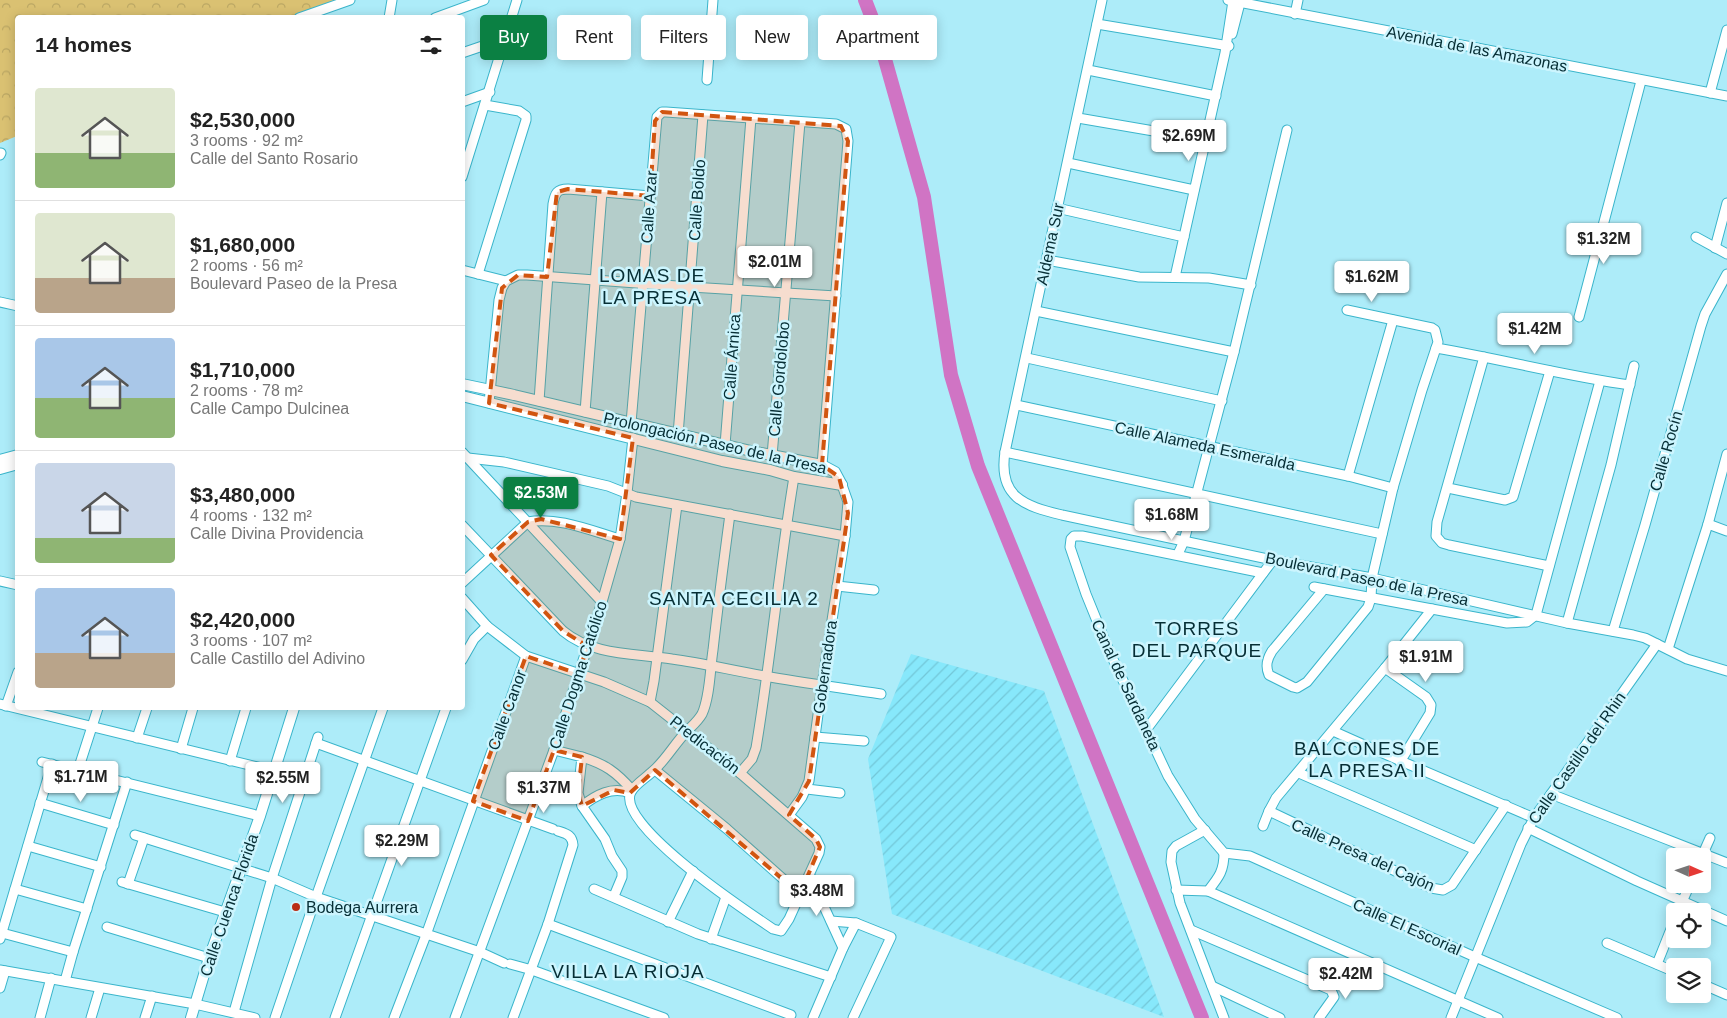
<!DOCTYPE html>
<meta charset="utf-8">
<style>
:root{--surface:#fff;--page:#f6f6f6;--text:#222;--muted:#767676;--line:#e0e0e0;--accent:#0b8043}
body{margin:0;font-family:Helvetica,sans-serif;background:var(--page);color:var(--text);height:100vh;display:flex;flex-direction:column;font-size:19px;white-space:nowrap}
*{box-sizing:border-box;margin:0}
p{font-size:16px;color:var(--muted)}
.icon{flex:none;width:28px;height:28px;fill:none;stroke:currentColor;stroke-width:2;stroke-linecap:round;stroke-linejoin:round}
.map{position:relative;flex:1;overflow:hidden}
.sheet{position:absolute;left:15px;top:15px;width:450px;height:695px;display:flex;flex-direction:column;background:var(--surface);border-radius:5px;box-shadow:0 2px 12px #0003}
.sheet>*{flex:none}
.banner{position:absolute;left:480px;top:15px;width:475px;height:45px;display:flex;gap:10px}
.needle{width:32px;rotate:93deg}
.buttons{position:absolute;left:1666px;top:848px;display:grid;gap:10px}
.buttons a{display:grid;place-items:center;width:45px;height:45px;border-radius:5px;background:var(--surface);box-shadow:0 2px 12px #0003;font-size:25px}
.price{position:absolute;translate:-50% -42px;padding:0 11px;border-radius:5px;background:#fff;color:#222;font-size:16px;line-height:32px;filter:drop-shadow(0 1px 2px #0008)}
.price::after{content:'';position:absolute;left:50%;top:30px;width:15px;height:11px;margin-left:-8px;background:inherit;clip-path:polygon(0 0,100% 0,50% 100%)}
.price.selected{background:var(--accent);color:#fff}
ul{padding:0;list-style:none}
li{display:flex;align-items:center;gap:15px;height:125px;padding:0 20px}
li+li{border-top:1px solid var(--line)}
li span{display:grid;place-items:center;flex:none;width:140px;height:100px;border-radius:5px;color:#555}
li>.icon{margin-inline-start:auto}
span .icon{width:60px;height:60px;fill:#fffc;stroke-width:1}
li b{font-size:21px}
h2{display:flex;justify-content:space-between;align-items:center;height:60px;padding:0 20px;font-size:21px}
.pill{padding:0 18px;border-radius:5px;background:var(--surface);box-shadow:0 2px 12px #0003;font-size:18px;line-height:45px}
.pill.selected{background:var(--accent);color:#fff}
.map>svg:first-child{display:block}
.industrial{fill:url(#industrial-furrows)}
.park{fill:url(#park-crowns)}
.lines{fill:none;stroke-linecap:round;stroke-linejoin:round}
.river{stroke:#d074c4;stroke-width:14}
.minor-casing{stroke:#3ab5cb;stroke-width:11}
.tertiary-casing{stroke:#3ab5cb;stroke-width:12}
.minor{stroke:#fff;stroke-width:9}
.tertiary{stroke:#fff;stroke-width:10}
.marked{fill:#d15510;fill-opacity:0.2;stroke:#d15510;stroke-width:4;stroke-dasharray:10 6;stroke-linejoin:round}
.poi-dot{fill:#ba2e16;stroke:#ccf5fe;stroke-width:2}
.labels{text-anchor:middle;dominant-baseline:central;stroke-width:5;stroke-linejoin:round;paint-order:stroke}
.street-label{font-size:16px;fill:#062e35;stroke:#ccf5fe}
.poi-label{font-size:16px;fill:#062e35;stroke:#ccf5fe;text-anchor:start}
.quarter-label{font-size:19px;letter-spacing:1px;fill:#062e35;stroke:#ccf5fe}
</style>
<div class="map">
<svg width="1727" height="1018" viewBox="0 0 1727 1018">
<defs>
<pattern id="industrial-furrows" width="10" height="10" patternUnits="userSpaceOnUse" patternTransform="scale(1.25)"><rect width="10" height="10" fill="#87e8fb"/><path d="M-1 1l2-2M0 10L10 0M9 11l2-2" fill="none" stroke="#73c7d8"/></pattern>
<pattern id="park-crowns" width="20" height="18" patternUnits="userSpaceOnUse" patternTransform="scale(1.25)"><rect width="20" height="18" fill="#dac172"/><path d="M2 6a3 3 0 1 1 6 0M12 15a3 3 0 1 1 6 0" fill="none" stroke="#baa663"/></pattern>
</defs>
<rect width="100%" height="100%" fill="#adecf9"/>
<!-- industrial -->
<polygon class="industrial" points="911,654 1044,691 1164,1017 892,914 868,759"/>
<!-- park -->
<polygon class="park" points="0,0 340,0 291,18 18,18 17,136 0,143"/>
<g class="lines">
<!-- river -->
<polyline class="river" points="865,0 877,31 924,197 951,375 978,466 1202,1018"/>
<!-- minor casing -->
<g class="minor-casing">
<g id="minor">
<path d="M 1102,0 L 1005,452 C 998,497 1024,506 1062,515 L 1273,560 L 1372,578 L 1567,623 L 1633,635 L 1645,638 L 1687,659 L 1727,671"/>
<polyline points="1228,0 1727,96"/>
<polyline points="1295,14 1298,0"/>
<polyline points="299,18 350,0"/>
<polyline points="389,18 392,0"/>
<polyline points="435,18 484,0"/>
<polyline points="1097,24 1229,46"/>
<polyline points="1232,34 1240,3"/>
<polyline points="462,53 506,38"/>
<polyline points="1088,70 1216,96"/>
<polyline points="707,80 713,0"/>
<polyline points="1710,93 1727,30"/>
<polyline points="462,102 490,92"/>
<polyline points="1078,118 1206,140"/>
<polyline points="0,155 1,153"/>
<polyline points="1068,163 1194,190"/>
<polyline points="462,177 517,0"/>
<polyline points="1057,208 1184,237"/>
<polyline points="1696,237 1727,254"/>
<polyline points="1715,248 1727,203"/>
<polyline points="1047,260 1139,277 1209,278 1251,285"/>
<polyline points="462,270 506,281 518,275 527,275 691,287 836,296"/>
<polyline points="478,274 526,120 526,116 519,111 485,105"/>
<polyline points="1175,277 1225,53 1233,1"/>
<polyline points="0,302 18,306"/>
<polyline points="1036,311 1234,352"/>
<polyline points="1579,317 1641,81"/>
<path d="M 1436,348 C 1501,359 1565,376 1630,385"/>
<polyline points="1484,357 1437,522 1436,536 1442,543 1449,545 1549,566"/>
<polyline points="1027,358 1222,401"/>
<path d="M 539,401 L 553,204 C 555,193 557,189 568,189 L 650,196"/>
<polyline points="489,403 499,300 502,288 506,281"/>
<polyline points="1016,405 1348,476 1393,488"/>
<polyline points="585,412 602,192"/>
<polyline points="631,423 657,117 662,112 666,112 836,124 846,129 848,141 822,465"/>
<polyline points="678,435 703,115"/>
<polyline points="725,445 751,118"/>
<polyline points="462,452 602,602"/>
<polyline points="1005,452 1382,534"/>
<polyline points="772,456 800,122"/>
<polyline points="468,458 504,462 608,486 636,497 845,536"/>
<polyline points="1348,476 1393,320"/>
<polyline points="1448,488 1505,500 1513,497 1550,371"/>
<polyline points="1708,524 1727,531"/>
<path d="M 462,525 L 563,631 C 593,656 635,653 672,659 C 703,663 734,671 765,676 C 804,683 843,688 881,694"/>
<polyline points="1178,554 1184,541 1234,352 1287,130"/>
<polyline points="1263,573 1082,536 1074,536 1071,539 1070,547 1086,594 1110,653 1168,776 1195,819 1224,853 1250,856 1475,957 1617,1018"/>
<polyline points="0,581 18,585"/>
<path d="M 462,583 L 528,522 C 556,516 592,531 620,539"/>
<polyline points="837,586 874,590"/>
<polyline points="1314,587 1507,623 1527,622 1536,615"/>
<path d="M 1324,589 L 1272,651 C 1267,659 1265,666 1269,675 L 1293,687 L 1297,688 L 1307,682 L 1368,607 L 1371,598 L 1372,578 L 1393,488 L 1422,390 L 1438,342 L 1435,330 L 1432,328 L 1347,310"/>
<path d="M 462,598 L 487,626 L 526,656 L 604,682 L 650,702 L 740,773 L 816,839 L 820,847 L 819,853 L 789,919 L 781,931 L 773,929 C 748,912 614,824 631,792 C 635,784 646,778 653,771 C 666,760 675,743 687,731 C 693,725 698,721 702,714 C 710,697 710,669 713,650 C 718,605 724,559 730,514"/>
<polyline points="1536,615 1600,381"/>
<polyline points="1567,623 1611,465 1634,366"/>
<polyline points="1613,631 1645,525 1701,326 1705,314 1727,274"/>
<polyline points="1668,649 1708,524 1727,454"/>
<polyline points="462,660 474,639 487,626"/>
<polyline points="1385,668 1426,697 1431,705 1430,713 1400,762"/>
<polyline points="650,702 654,681 677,505"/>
<polyline points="0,704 274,771"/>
<polyline points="6,706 18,672"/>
<polyline points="1146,730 1273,560"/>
<path d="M 1333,731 C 1399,761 1467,789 1534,818"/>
<polyline points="815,737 864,741"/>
<polyline points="137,738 147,708"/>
<polyline points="316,743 553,829"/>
<polyline points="181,749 193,708"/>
<polyline points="554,750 582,757 578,793 582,806 605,839 612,856 622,871 622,877 614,896"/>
<path d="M 582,757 C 605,764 616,772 632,790"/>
<polyline points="230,761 246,708"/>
<polyline points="42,762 260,816"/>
<polyline points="78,770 98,708"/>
<polyline points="655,770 727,829 800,894"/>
<path d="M 740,773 L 752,759 L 756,748 C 771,658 779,567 794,477"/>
<polyline points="1299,773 1476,850"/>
<polyline points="807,789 840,793"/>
<polyline points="1551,794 1727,863"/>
<polyline points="40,803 114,825"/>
<path d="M 582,806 C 596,795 612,786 630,793"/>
<polyline points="1269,811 1431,888 1443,890 1452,885 1506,805"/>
<polyline points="789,815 802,797 809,781 822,685 845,536 848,502 842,485"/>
<polyline points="1263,826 1269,811 1276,798 1385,668 1432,609"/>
<polyline points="1528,828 1637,881 1727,921"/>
<polyline points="1205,830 1176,846 1172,851 1171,862 1180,903 1224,1018"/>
<polyline points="135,835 272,878 316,897 480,952 504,963"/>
<polyline points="28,846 101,867"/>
<polyline points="1702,856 1710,838"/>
<polyline points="810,876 843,948"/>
<polyline points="122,882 225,912"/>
<polyline points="128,884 144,838"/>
<polyline points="15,889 87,909"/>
<polyline points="594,889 698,934 831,977"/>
<path d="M 1176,890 L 1208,891 C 1219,877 1224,871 1224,853"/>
<polyline points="1208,891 1498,1018"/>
<polyline points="1678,911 1690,884"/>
<polyline points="831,921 856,923 891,937 853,1018"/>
<polyline points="668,922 693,871"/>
<polyline points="548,924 791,1015"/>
<polyline points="107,927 209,958"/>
<polyline points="1191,930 1331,990 1334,997 1319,1018"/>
<polyline points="2,933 73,952"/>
<polyline points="0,939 52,764"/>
<polyline points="711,939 726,897"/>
<polyline points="1607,943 1675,972"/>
<polyline points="510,964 532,970 664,1018"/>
<polyline points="1657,964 1675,919"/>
<polyline points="0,970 195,1004 255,1018"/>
<polyline points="65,981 73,952 127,782"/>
<polyline points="1702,984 1727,995"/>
<polyline points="1212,986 1280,1018"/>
<polyline points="0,988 5,971"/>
<polyline points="234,1012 272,878 318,737"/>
<polyline points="40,1018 51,978"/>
<polyline points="91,1018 100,988"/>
<polyline points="145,1018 152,996"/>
<polyline points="275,1018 316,897 383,708"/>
<polyline points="335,1018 446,708"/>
<polyline points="394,1018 426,935 526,656"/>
<polyline points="455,1018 554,750 602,602 620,539 627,493 633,438"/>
<path d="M 513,1018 L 548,924 L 573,845 C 572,835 567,834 558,831"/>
<polyline points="813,1018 843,948 856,923"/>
<polyline points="1451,1018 1521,844 1534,818 1657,644"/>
</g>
</g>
<!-- tertiary casing -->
<g class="tertiary-casing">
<g id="tertiary">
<polyline points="462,384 514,395 751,451 822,465 835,472 842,485"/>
<polyline points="462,396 722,461 770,470 794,477 842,485"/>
<polyline points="0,460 18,455"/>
<polyline points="0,469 18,464"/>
<polyline points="191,1018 209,958 260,816 294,708"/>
</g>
</g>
<!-- minor -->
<use href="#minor" class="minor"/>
<!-- tertiary -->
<use href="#tertiary" class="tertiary"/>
</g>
<!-- marked area -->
<path class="marked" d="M 662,112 L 841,126 L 848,141 L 822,465 L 839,477 L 848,513 L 809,781 L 789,815 L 816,839 L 820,847 L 800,894 L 655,770 L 630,793 L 614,790 L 582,806 L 578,793 L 582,757 L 554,750 L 528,821 L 473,801 L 526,656 L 579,674 L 587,646 L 563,631 L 491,555 L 528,522 L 541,519 L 620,539 L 633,438 L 489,403 L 502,288 L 518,275 L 547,277 L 557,192 L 568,189 L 650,196 L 655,121 Z"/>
<!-- markers -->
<circle class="poi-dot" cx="296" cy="907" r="5"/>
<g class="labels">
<!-- street labels -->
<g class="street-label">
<text transform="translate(1477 49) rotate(11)">Avenida de las Amazonas</text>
<text transform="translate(697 200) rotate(-86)">Calle Boldo</text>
<text transform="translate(649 207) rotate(-86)">Calle Azar</text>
<text transform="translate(1050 244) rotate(-78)">Aldema Sur</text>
<text transform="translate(732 357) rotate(-86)">Calle Árnica</text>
<text transform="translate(779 379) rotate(-85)">Calle Gordolobo</text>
<text transform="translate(715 443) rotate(13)">Prolongación Paseo de la Presa</text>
<text transform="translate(1205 446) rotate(12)">Calle Alameda Esmeralda</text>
<text transform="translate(1666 451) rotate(-74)">Calle Rocín</text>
<text transform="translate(1367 579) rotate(12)">Boulevard Paseo de la Presa</text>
<text transform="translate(825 667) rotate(-82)">Gobernadora</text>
<text transform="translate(578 675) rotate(-72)">Calle Dogma Católico</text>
<text transform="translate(1126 685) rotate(65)">Canal de Sardaneta</text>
<text transform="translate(507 710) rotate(-70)">Calle Canor</text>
<text transform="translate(705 745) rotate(38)">Predicación</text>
<text transform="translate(1577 758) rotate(-55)">Calle Castillo del Rhin</text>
<text transform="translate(1363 855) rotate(24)">Calle Presa del Cajón</text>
<text transform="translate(229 905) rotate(-71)">Calle Cuenca Florida</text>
<text transform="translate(1407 927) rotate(24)">Calle El Escorial</text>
</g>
<!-- poi labels -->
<g class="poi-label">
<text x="306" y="907">Bodega Aurrera</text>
</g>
<!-- quarter labels -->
<g class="quarter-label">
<text x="652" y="275">LOMAS DE<tspan x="652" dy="22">LA PRESA</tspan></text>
<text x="734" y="598">SANTA CECILIA 2</text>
<text x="1197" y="628">TORRES<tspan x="1197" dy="22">DEL PARQUE</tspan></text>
<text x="1367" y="748">BALCONES DE<tspan x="1367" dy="22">LA PRESA II</tspan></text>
<text x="628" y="971">VILLA LA RIOJA</text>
</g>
</g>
</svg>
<div class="buttons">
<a><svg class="needle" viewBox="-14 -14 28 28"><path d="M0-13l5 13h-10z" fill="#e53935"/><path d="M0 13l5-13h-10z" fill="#767676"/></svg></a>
<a><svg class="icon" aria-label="locate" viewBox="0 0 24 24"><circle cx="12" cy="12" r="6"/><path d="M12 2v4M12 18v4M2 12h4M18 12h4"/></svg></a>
<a><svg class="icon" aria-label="layers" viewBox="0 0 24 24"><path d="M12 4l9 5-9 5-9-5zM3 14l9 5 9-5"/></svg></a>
</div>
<b class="price" style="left:1189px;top:162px">$2.69M</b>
<b class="price" style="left:1604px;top:265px">$1.32M</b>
<b class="price" style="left:775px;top:288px">$2.01M</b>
<b class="price" style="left:1372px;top:303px">$1.62M</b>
<b class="price" style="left:1535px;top:355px">$1.42M</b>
<b class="price selected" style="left:541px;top:519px">$2.53M</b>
<b class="price" style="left:1172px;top:541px">$1.68M</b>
<b class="price" style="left:1426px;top:683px">$1.91M</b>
<b class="price" style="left:81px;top:803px">$1.71M</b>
<b class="price" style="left:283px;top:804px">$2.55M</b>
<b class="price" style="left:544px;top:814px">$1.37M</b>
<b class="price" style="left:402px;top:867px">$2.29M</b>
<b class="price" style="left:817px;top:917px">$3.48M</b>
<b class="price" style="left:1346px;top:1000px">$2.42M</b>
<div class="banner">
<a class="pill selected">Buy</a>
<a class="pill">Rent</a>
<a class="pill">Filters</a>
<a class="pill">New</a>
<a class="pill">Apartment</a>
</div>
<section class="sheet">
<h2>14 homes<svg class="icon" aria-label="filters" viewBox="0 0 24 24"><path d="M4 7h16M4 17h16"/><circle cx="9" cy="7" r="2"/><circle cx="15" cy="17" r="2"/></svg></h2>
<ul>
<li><span style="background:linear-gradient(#dfe7d0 65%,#8fb573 0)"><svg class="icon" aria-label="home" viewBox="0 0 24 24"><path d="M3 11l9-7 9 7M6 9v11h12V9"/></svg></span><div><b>$2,530,000</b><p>3 rooms · 92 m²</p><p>Calle del Santo Rosario</p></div></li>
<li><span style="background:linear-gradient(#dfe7d0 65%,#b9a48a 0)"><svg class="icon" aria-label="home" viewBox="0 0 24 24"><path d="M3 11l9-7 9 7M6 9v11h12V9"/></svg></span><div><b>$1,680,000</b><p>2 rooms · 56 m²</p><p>Boulevard Paseo de la Presa</p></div></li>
<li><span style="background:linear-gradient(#a9c7e8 60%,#8fb573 0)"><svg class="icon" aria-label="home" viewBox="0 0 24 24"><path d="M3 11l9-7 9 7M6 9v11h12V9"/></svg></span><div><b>$1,710,000</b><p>2 rooms · 78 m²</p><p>Calle Campo Dulcinea</p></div></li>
<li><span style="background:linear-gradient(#c9d6e8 75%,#8fb573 0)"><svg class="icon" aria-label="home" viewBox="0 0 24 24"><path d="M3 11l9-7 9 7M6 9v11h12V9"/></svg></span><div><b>$3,480,000</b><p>4 rooms · 132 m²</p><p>Calle Divina Providencia</p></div></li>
<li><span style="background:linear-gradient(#a9c7e8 65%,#b9a48a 0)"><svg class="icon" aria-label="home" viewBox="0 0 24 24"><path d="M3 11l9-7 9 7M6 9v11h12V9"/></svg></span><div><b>$2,420,000</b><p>3 rooms · 107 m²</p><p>Calle Castillo del Adivino</p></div></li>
</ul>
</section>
</div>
